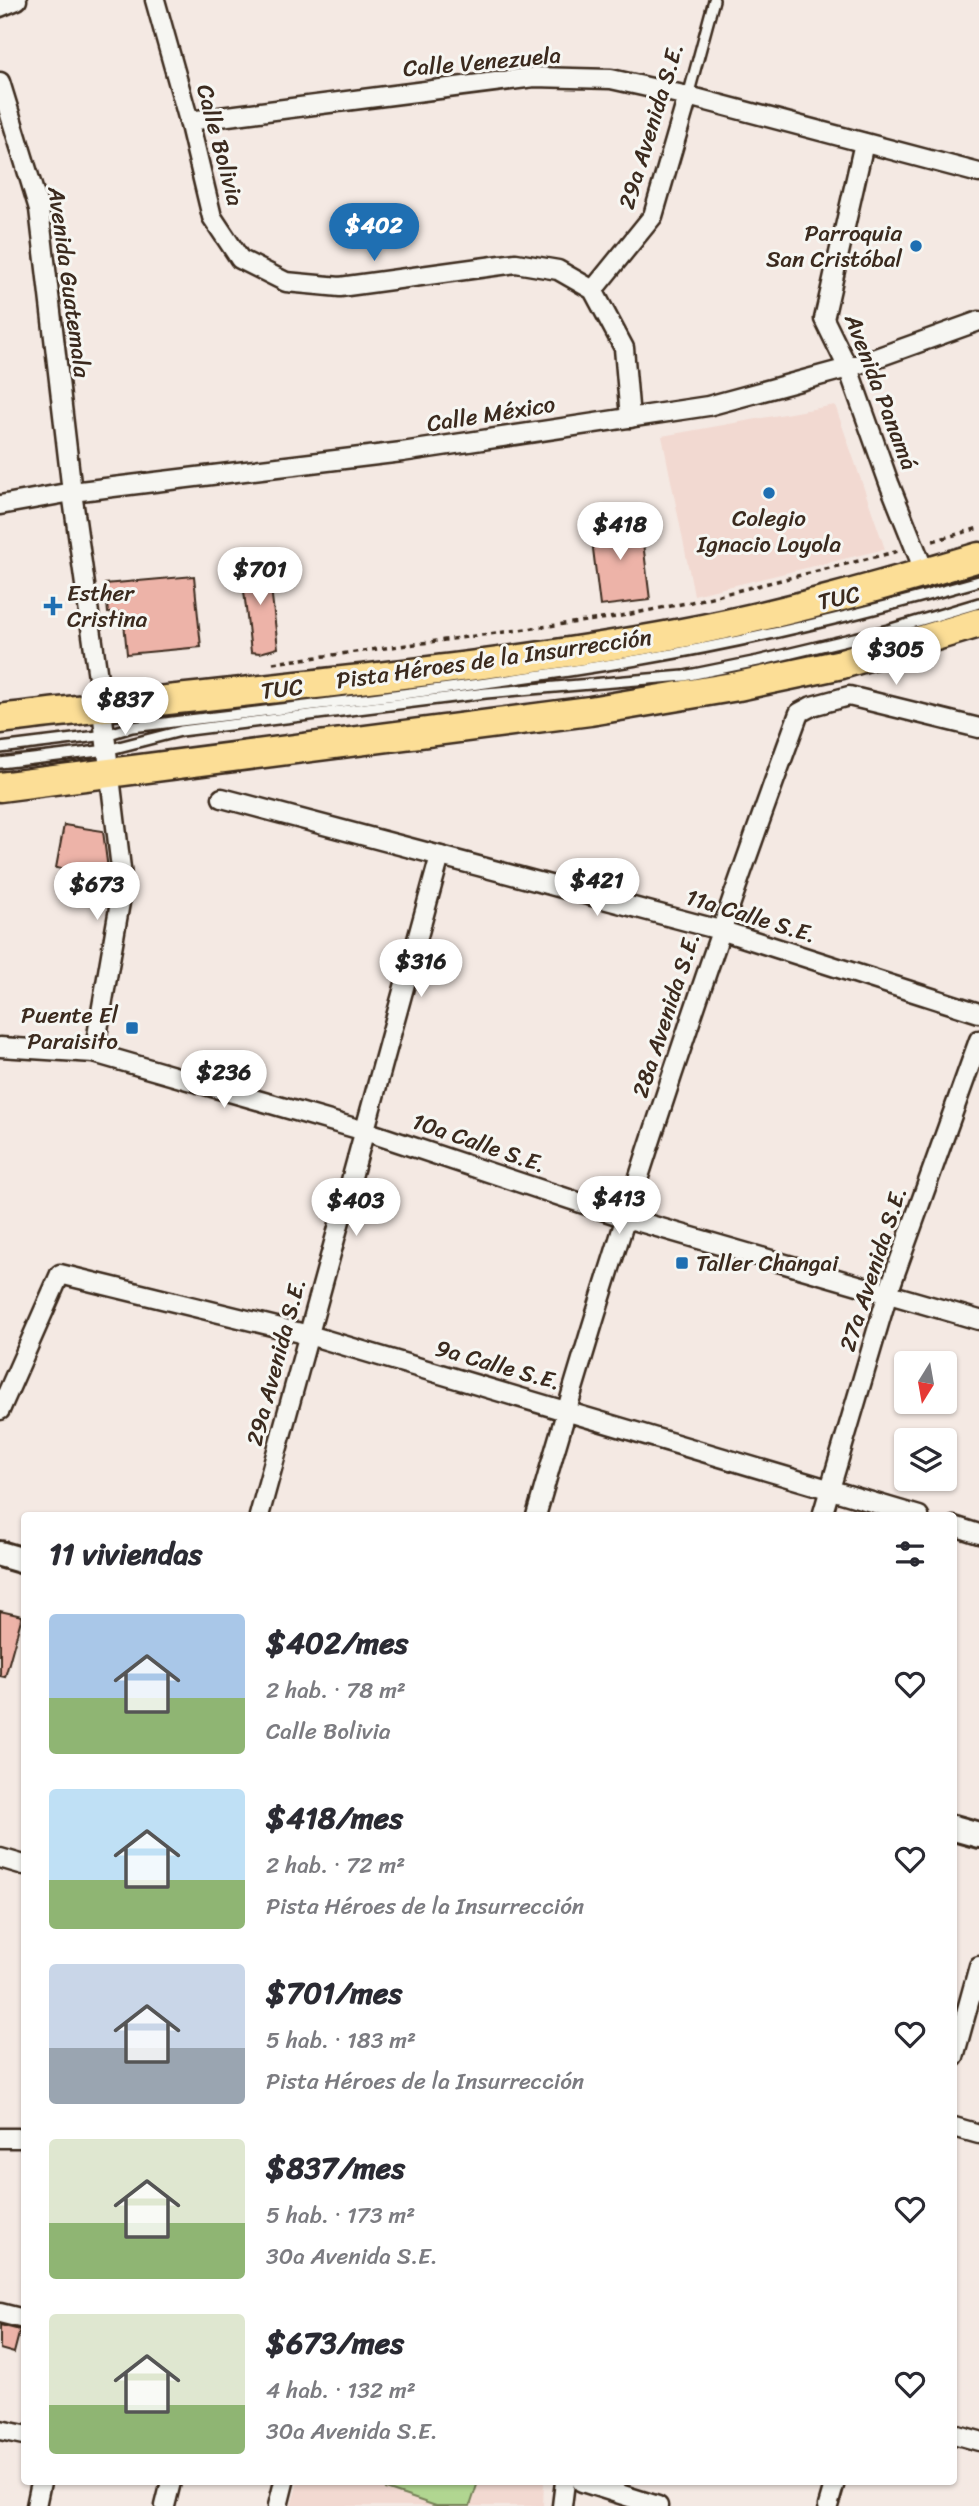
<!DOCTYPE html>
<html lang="es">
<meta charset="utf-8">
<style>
:root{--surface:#fff;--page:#f7f7f7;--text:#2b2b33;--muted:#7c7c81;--accent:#1f6fb2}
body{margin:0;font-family:Sriracha,sans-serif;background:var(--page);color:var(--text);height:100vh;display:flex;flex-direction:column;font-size:26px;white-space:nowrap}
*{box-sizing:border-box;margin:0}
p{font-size:23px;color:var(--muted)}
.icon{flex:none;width:38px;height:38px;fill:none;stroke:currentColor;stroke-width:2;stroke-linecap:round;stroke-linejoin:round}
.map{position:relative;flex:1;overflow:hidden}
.details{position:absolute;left:21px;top:1512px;width:936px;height:973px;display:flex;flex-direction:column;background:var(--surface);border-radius:7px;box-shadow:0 2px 5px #0004}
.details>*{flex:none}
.needle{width:46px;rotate:191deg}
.buttons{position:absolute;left:894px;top:1351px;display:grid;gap:14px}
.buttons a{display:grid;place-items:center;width:63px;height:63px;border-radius:7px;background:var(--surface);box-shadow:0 2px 5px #0004;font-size:35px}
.price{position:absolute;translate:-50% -60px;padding:0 16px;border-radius:24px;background:#fff;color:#222;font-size:23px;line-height:46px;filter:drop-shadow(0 2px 4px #0008)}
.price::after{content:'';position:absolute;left:50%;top:42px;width:21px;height:16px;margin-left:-10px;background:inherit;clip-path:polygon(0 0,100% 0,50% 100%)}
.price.selected{background:var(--accent);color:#fff}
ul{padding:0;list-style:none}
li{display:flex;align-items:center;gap:21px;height:175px;padding:0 28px}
li span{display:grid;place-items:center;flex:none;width:196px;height:140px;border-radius:7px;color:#555}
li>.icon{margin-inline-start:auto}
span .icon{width:84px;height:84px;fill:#fffc;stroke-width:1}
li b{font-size:30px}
h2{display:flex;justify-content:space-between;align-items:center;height:84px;padding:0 28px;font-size:30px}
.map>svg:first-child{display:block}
.built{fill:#f2d9d1}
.green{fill:#b1d691;stroke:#768058;stroke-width:2}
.building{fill:#edb3a8;stroke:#3b2a1e;stroke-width:2}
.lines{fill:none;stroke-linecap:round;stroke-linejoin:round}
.service-casing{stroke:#3b2a1e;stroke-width:14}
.minor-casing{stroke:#3b2a1e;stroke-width:23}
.secondary-casing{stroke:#3b2a1e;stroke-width:30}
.primary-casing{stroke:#3b2a1e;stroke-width:33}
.path{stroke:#3b2a1e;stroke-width:3.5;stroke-dasharray:5 5;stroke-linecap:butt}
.service{stroke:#f6f6f2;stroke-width:9}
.minor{stroke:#f6f6f2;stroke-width:18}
.secondary{stroke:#f6f6f2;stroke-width:24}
.primary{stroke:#fcde96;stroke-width:28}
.poi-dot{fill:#1f6fb2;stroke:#f6f6f2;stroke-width:2.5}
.labels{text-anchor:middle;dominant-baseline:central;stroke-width:6;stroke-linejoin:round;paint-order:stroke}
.street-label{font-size:23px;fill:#3b2a1e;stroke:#f6f6f2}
.poi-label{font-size:23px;fill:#3b2a1e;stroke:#f6f6f2;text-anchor:end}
</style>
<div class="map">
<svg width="979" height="2506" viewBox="0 0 979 2506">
<rect width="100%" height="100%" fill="#f4e9e3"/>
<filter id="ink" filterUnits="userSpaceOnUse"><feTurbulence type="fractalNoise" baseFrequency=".0143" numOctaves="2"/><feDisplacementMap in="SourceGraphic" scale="14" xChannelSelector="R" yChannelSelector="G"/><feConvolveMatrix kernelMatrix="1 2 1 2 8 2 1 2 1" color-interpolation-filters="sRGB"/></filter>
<g filter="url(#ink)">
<!-- built -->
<g class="built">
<polygon points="835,405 885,549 694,595 662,436"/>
<polygon points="298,2482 544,2482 543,2506 291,2506"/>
</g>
<!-- green -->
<polygon class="green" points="388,2482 478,2482 470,2506 436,2506 386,2489"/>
<!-- building -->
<g class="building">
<polygon points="640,518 650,600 600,606 590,524"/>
<polygon points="268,562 278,648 260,653 251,652 241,565"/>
<polygon points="194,576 201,647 127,654 123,612 108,613 105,584"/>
<polygon points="64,825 103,831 109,877 56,868"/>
<polygon points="0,1611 22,1616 5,1677 0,1676"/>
<polygon points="0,2325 20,2330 14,2353 0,2349"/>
</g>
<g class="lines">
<!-- service casing -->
<g class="service-casing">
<g id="service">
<polyline points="688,96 714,0"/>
<path d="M 0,748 L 106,735 L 132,727 C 302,706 473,688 643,659 C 756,640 868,612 979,581"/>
<polyline points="0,763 107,750 181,731 486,693 684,676 758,661 888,630 979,603"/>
</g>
</g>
<!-- minor casing -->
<g class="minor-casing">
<g id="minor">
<polyline points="155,0 189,121 212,217 240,259 286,282 340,287 516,263 558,270 593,290 624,348 630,418"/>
<polyline points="0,7 17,0"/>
<polyline points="0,82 39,209 72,492 99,685 123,885 94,1053"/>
<polyline points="189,121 534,77 611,79 688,96 979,173"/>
<polyline points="864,143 824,319 848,368 889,483 925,573"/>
<polyline points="593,290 653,216 688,96"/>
<polyline points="0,505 72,492 402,452 708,406 848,368 979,321"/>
<polyline points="222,798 720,930 979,1013"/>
<polyline points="0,1047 94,1053 365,1131 626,1218 979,1320"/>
<polyline points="0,1410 60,1274 309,1335 919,1516"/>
<polyline points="259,1516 440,856"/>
<path d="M 536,1516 C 613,1245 702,977 799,713 L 812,706 L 849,696 L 979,728"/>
<polyline points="822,1516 888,1293 979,1040"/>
<polyline points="954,1526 979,1534"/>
<polyline points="0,1858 24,1865"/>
<polyline points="954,2057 979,1966"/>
<polyline points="954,2127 979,2134"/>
<polyline points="0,2138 24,2138"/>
<polyline points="0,2313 24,2319"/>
<polyline points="0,2430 24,2435"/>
<polyline points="954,2434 979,2441"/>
<polyline points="582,2482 658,2506"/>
<polyline points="36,2506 41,2482"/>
<polyline points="165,2506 171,2482"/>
<polyline points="278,2506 284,2482"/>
<polyline points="562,2506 565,2482"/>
<polyline points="828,2506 835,2482"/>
</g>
</g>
<!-- secondary casing -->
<g class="secondary-casing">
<g id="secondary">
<polyline points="0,1554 24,1561"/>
<polyline points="954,1828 979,1835"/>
</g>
</g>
<!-- primary casing -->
<g class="primary-casing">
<g id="primary">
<path d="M 0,719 C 227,691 457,675 682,633 C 782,614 881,586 979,557"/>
<polyline points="0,787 590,711 738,686 842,664 979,623"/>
</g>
</g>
<!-- path -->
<g class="path">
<polyline points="933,541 979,528"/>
<polyline points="273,663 616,617 691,602 899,551"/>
</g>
<!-- service -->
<use href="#service" class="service"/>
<!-- minor -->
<use href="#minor" class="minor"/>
<!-- secondary -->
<use href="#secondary" class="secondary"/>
<!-- primary -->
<use href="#primary" class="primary"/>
</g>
</g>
<!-- markers -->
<g class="poi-dot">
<circle cx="916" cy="246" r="7"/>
<circle cx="769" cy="493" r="7"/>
<path d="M49.5 595.5h7v7h7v7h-7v7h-7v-7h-7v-7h7z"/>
<rect x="125" y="1021" width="14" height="14" rx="3.5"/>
<rect x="675" y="1256" width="14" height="14" rx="3.5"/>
</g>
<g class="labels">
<!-- street labels -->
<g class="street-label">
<text transform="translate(482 62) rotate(-5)">Calle Venezuela</text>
<text transform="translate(651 126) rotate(-73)">29a Avenida S.E.</text>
<text transform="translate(220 145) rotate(75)">Calle Bolivia</text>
<text transform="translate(69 282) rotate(82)">Avenida Guatemala</text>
<text transform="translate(881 392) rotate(69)">Avenida Panamá</text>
<text transform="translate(491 414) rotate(-9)">Calle México</text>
<text transform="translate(839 598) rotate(-13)">TUC</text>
<text transform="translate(494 659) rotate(-8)">Pista Héroes de la Insurrección</text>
<text transform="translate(282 689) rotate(-7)">TUC</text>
<text transform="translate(751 916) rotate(17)">11a Calle S.E.</text>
<text transform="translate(666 1015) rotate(-72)">28a Avenida S.E.</text>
<text transform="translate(479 1143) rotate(19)">10a Calle S.E.</text>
<text transform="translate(873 1269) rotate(-72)">27a Avenida S.E.</text>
<text transform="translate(276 1362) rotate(-75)">29a Avenida S.E.</text>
<text transform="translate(498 1365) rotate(16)">9a Calle S.E.</text>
</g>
<!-- poi labels -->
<g class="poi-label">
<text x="902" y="233">Parroquia<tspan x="902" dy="26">San Cristóbal</tspan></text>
<text x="769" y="518" text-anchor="middle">Colegio<tspan x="769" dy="26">Ignacio Loyola</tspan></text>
<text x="67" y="593" text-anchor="start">Esther<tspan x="67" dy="26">Cristina</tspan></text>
<text x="118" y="1015">Puente El<tspan x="118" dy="26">Paraisito</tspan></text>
<text x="696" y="1263" text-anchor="start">Taller Changai</text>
</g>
</g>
</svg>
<div class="buttons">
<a><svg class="needle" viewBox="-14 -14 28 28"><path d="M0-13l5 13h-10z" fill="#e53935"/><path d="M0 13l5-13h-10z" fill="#7c7c81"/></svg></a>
<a><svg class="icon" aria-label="layers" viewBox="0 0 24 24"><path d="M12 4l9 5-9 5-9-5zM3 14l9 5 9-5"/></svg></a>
</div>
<b class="price selected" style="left:374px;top:263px">$402</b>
<b class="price" style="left:620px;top:562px">$418</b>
<b class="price" style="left:260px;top:607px">$701</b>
<b class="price" style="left:896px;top:687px">$305</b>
<b class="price" style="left:125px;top:737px">$837</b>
<b class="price" style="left:597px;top:918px">$421</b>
<b class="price" style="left:97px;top:922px">$673</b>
<b class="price" style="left:421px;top:999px">$316</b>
<b class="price" style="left:224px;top:1110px">$236</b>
<b class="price" style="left:619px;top:1236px">$413</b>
<b class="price" style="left:356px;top:1238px">$403</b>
<section class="details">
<h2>11 viviendas<svg class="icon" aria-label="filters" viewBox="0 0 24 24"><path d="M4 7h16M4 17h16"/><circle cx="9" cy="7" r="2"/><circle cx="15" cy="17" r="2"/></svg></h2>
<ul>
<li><span style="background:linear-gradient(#a9c7e8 60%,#8fb573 0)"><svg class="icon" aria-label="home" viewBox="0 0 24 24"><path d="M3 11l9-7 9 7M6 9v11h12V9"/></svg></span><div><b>$402/mes</b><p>2 hab. · 78 m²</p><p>Calle Bolivia</p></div><svg class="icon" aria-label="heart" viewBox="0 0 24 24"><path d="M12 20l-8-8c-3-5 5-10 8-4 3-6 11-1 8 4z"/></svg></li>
<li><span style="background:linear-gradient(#bfe0f5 65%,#8fb573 0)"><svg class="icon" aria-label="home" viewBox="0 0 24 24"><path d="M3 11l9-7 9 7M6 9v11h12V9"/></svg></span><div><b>$418/mes</b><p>2 hab. · 72 m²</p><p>Pista Héroes de la Insurrección</p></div><svg class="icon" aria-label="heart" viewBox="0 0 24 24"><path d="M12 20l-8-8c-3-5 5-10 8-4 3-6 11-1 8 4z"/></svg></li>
<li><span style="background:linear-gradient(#c9d6e8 60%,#9aa5b1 0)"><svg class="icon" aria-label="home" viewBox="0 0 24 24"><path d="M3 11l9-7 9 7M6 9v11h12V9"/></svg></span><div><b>$701/mes</b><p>5 hab. · 183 m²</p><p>Pista Héroes de la Insurrección</p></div><svg class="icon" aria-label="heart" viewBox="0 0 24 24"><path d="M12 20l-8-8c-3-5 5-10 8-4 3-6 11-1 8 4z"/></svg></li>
<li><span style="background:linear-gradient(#dfe7d0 60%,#8fb573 0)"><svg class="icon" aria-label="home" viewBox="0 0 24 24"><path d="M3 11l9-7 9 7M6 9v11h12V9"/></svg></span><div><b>$837/mes</b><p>5 hab. · 173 m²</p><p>30a Avenida S.E.</p></div><svg class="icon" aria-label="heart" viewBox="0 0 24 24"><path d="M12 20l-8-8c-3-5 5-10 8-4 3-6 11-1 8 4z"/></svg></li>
<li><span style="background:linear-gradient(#dfe7d0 65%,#8fb573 0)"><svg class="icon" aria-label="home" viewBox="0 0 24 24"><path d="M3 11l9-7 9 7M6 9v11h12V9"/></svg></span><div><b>$673/mes</b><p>4 hab. · 132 m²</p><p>30a Avenida S.E.</p></div><svg class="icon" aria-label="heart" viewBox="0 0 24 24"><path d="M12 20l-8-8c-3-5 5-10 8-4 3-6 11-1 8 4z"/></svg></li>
</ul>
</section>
</div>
